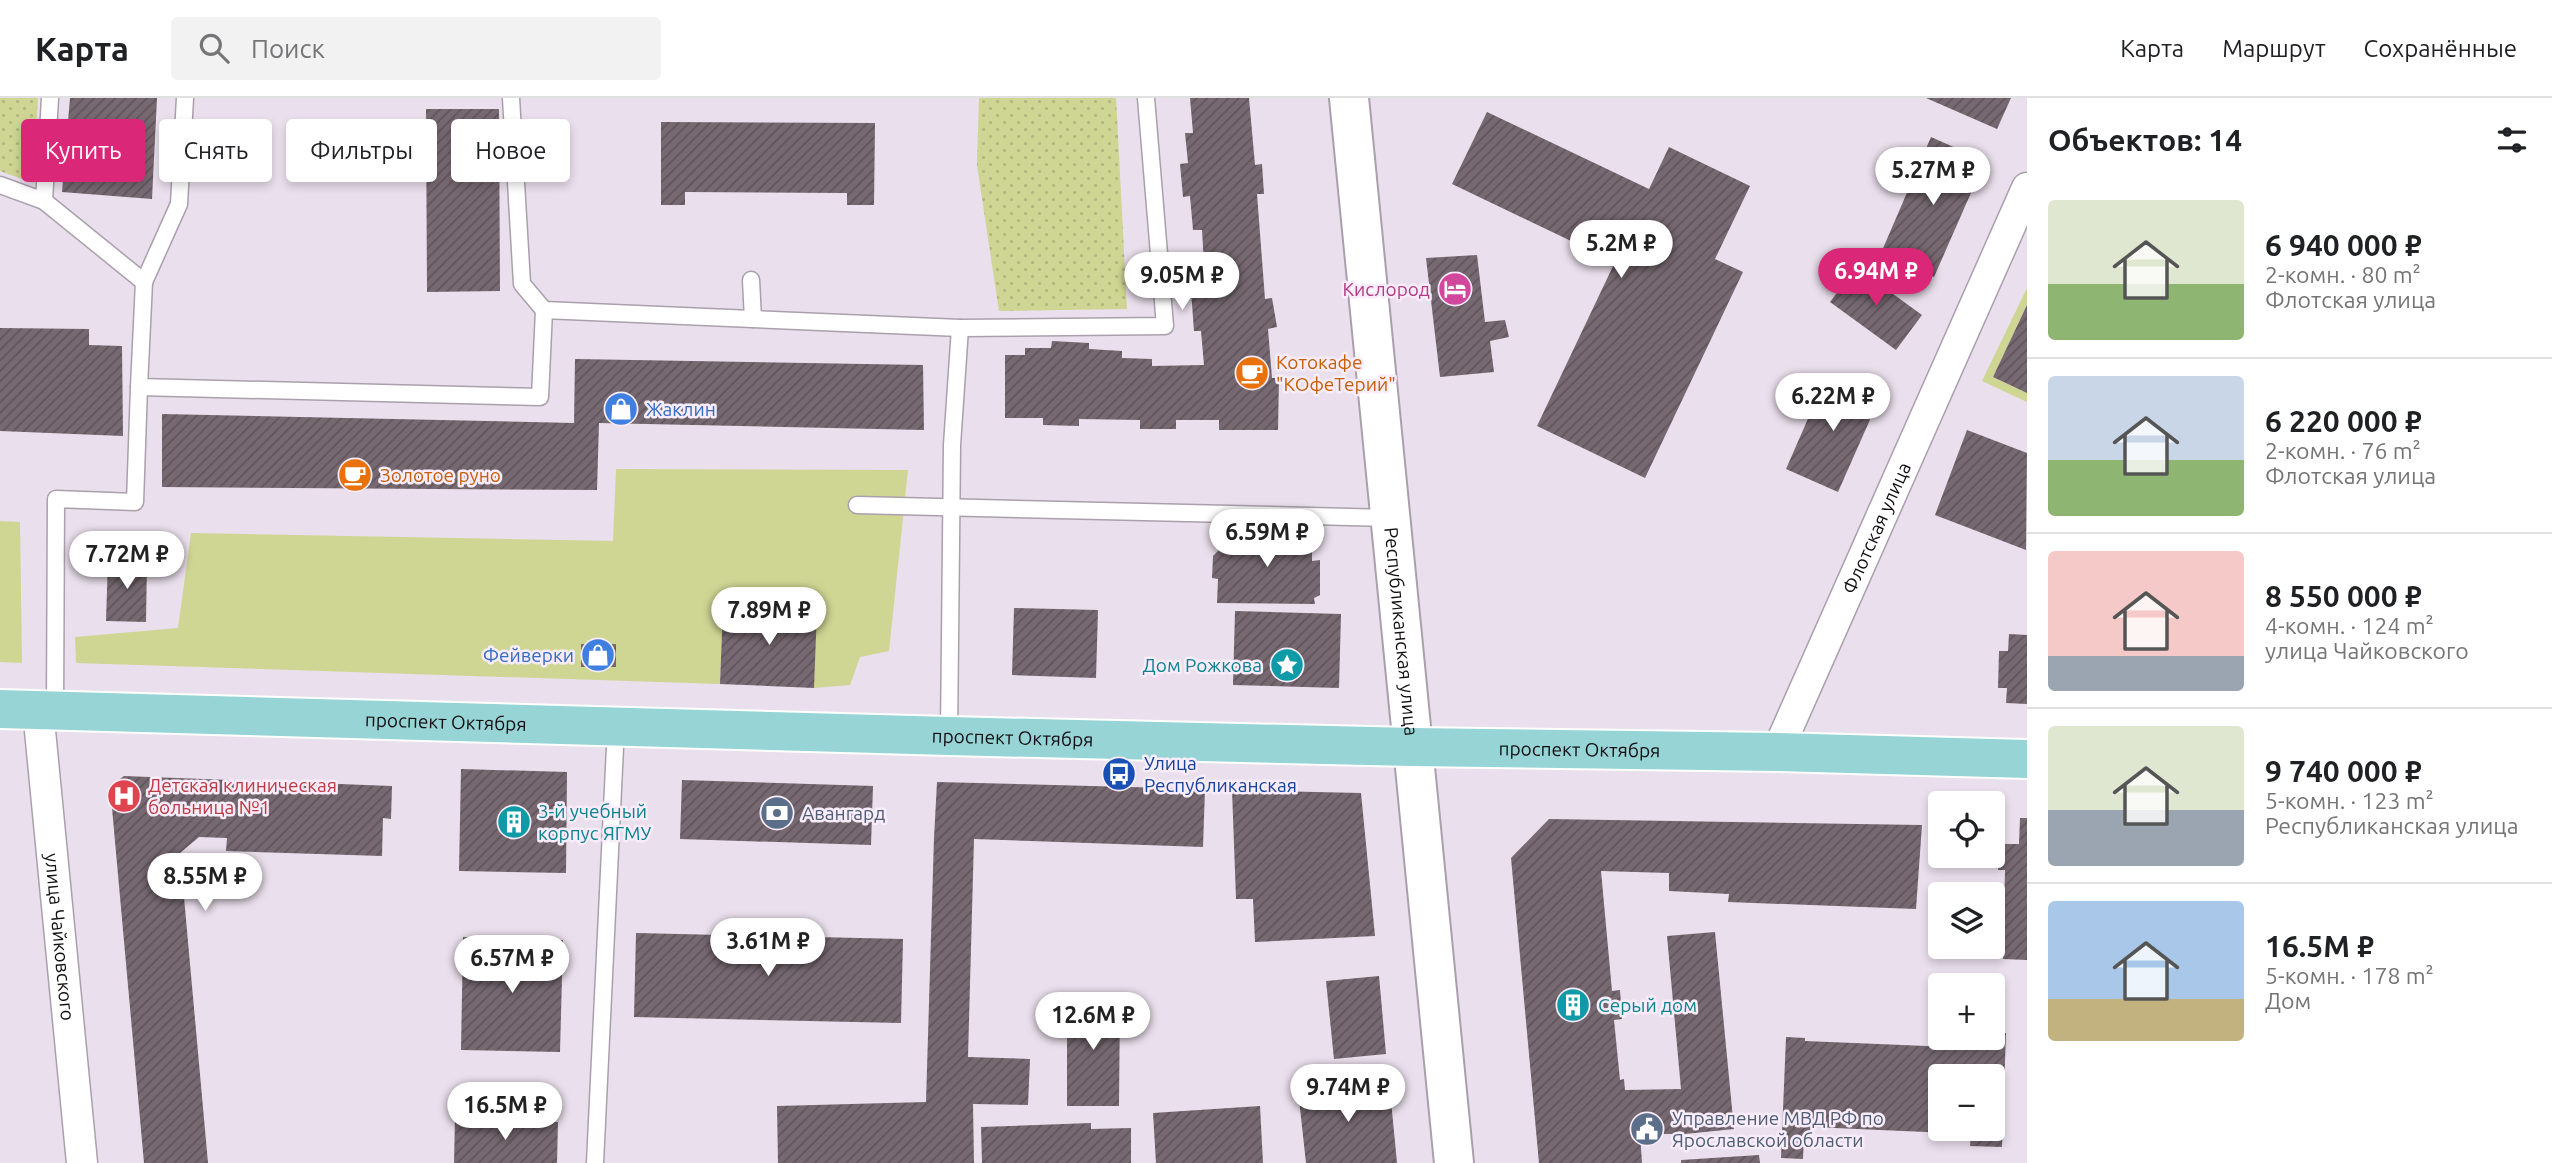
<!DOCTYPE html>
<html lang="ru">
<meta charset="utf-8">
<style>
:root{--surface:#fff;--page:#f2f2f2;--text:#202124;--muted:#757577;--line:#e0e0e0;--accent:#db2777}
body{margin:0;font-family:Ubuntu,sans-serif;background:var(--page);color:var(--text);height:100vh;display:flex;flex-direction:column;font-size:26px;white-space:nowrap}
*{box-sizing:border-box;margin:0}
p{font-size:23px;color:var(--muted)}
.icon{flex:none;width:38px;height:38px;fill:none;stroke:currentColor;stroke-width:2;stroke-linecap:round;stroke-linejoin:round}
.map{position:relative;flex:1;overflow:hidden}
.details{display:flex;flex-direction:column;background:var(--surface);width:525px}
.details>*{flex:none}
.banner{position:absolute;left:21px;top:21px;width:665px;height:63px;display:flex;gap:14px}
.buttons{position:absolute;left:1928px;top:693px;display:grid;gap:14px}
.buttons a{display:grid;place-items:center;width:77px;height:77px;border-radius:7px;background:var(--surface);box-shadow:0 4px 10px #0003;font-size:35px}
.price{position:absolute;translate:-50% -60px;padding:0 16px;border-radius:24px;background:#fff;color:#222;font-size:23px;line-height:46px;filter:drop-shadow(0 2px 4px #0008)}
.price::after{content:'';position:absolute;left:50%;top:42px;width:21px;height:16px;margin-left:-10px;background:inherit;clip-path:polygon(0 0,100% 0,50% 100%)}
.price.active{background:var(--accent);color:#fff}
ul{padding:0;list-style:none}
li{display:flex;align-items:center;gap:21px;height:175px;padding:0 21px}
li+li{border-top:2px solid var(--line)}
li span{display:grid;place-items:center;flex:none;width:196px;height:140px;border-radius:7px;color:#555}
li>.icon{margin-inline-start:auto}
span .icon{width:84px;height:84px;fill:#fffc;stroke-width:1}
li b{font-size:30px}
h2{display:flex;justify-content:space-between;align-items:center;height:84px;padding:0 21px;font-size:30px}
.tag{padding:0 24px;border-radius:7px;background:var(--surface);box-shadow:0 4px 10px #0003;font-size:24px;line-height:63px}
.tag.active{background:var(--accent);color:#fff}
header{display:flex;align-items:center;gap:42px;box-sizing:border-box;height:98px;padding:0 35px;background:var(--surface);border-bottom:2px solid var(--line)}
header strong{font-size:33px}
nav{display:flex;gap:38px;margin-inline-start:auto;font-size:24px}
.search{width:490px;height:63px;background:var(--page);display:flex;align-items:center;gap:18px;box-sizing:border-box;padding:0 24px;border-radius:7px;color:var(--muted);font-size:26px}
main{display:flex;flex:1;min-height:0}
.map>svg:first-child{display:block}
.grass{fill:#cfd593}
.park{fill:url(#park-dots)}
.building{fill:url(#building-hatch);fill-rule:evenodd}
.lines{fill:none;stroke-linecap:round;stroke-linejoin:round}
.service-casing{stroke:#aaa0ac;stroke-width:19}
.minor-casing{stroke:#aaa0ac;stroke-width:33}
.secondary-casing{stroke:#aaa0ac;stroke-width:42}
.primary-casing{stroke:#fff;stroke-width:42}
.service{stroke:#fff;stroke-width:16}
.minor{stroke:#fff;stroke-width:30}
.secondary{stroke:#fff;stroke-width:38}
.primary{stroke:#97d4d6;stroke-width:38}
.labels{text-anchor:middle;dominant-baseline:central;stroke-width:5;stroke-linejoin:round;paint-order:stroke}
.hotel-label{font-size:19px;fill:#b23c85;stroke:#f8ecfa;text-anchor:end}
.food-label{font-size:19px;fill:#c56008;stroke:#f8ecfa;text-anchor:start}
.shop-label{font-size:19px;fill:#366cbe;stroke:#f8ecfa;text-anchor:start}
.street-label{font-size:19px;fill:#120e12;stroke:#f8ecfa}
.culture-label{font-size:19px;fill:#0d838f;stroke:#f8ecfa;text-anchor:start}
.transit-label{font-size:19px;fill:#164399;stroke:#f8ecfa;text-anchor:start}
.health-label{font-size:19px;fill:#be3a42;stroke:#f8ecfa;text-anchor:start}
.service-label{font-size:19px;fill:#4e5e75;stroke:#f8ecfa;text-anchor:start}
</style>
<header>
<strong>Карта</strong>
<div class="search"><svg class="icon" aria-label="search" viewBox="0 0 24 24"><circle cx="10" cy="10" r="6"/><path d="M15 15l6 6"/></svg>Поиск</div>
<nav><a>Карта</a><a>Маршрут</a><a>Сохранённые</a></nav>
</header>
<main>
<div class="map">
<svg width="2027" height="1065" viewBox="0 0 2027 1065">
<defs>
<pattern id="park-dots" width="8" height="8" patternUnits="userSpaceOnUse" patternTransform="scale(1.75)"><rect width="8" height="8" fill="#cfd593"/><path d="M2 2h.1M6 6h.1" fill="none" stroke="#b1b67e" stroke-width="1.8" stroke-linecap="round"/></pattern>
<pattern id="building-hatch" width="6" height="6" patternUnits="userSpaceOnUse" patternTransform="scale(1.75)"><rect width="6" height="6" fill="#776971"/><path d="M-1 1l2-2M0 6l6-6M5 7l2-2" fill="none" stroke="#60555b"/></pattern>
</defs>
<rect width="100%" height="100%" fill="#eadfec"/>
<!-- grass -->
<g class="grass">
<polygon points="2027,190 2027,207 1993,279 2027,295 2027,304 1982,283"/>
<polygon points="616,371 908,372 889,553 860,559 850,587 814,590 723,509 720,586 76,565 75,539 178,530 191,435 613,443"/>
<polygon points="0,423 20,424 22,565 0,564"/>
</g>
<!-- park -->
<g class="park">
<polygon points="0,0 38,0 33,85 0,73"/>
<polygon points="979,0 1116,0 1127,211 999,213 977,67"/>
</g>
<!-- building -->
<g class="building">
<polygon points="70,0 157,0 152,101 62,94"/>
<polygon points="1190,0 1249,0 1255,67 1262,66 1264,96 1257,96 1265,201 1272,200 1277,229 1268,231 1272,280 1279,280 1278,332 1219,332 1219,322 1176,322 1176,331 1140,331 1140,322 1079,321 1079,328 1043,327 1043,320 1005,320 1005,257 1025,257 1025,250 1051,250 1052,243 1089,245 1089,251 1122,253 1122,260 1152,261 1152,268 1204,267 1201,233 1194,233 1191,193 1198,192 1196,165 1204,165 1202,132 1193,132 1190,98 1183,99 1180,66 1188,65 1185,35 1193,35"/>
<polygon points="1926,0 2011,0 1997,31"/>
<polygon points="426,11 499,11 500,193 427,194"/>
<polygon points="1487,14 1649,91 1669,49 1750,88 1715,161 1743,174 1645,380 1537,328 1615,164 1452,86"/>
<polygon points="661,24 875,25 874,107 847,107 847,95 685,94 685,107 661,107"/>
<polygon points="1931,39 1985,63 1934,179 1881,155"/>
<polygon points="1477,157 1485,224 1505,222 1509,239 1490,243 1494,274 1440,279 1426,160"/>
<polygon points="1856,169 1922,217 1896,252 1830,204"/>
<polygon points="2027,207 2027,295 1993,279"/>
<polygon points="0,230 89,231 89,247 122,248 123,338 0,333"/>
<polygon points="575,261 923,267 924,332 599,325 597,392 162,389 162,316 574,325"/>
<polygon points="1828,275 1880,299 1838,394 1786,371"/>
<polygon points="1967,332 2027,355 2026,452 1935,417"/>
<polygon points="1222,435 1312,437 1312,463 1320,462 1320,497 1314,500 1315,506 1217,505 1218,481 1212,480 1213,458 1223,448"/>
<polygon points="108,462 147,463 146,524 106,523"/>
<polygon points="723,509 817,512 814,590 720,586"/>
<polygon points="1014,510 1098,512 1096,580 1012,577"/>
<polygon points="1235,513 1341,516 1339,590 1233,587"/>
<polygon points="2009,536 2027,537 2027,606 2006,605 2007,590 1998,590 1999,553 2008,553"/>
<rect x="581" y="546" width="35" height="23"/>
<polygon points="461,671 567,674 566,775 459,773"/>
<polygon points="124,678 392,688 391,721 383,720 382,758 226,753 227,740 199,739 180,755 208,1065 144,1065 110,688"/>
<polygon points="682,682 873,688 871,747 680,741"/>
<polygon points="937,684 1205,691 1203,749 974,741 968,959 1030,961 1028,1007 973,1006 974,1065 778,1065 777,1008 926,1004 934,740"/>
<polygon points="1232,692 1361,695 1375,838 1255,844 1253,801 1236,801"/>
<polygon points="2020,720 2027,720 2027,862 2003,861 2005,772 1998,772 1999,746 2019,746"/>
<polygon points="1549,721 1922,727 1916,811 1728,804 1729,796 1669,793 1669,775 1601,773 1612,893 1620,892 1622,921 1614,922 1620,982 1624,981 1625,992 1681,991 1667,838 1715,834 1734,1031 1685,1036 1640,1036 1642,1065 1539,1065 1511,760"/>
<polygon points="636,835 903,841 901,925 634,919"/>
<polygon points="463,839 563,842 560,954 461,952"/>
<polygon points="1379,878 1386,956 1334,961 1326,883"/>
<polygon points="1067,899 1120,900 1119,1008 1067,1008"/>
<path d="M 1993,935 L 2006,935 L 2002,1049 L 1970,1048 L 1971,1036 L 1812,1029 L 1812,1037 L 1804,1036 L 1803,1061 L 1781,1060 L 1786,939 L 1805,940 L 1805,943 L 1975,950 L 1975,940 L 1993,940 ZM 1941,978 L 1993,978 L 1993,1031 L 1941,1031 Z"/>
<polygon points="1389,982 1397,1065 1306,1065 1298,992"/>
<polygon points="1260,1008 1263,1065 1156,1065 1153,1015"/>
<polygon points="455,1021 558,1024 557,1065 454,1065"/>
<polygon points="1091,1025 1091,1031 1131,1030 1131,1065 982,1065 981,1029"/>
<polygon points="1759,1057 1760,1065 1681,1065 1681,1062"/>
</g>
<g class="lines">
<!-- service casing -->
<g class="service-casing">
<g id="service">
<polyline points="511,0 522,186 544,212"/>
<polyline points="0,87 44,103 144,184 139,289"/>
<polyline points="44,103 50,0"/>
<polyline points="751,182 753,221"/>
<polyline points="144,184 179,106 185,0"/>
<polyline points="857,407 1390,420"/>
<polyline points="55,612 56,401 135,404 139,289 540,299 544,212 960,230 1165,228 1146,0"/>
<polyline points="949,638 952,347 960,230"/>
<polyline points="595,1065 616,628"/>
</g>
</g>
<!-- minor casing -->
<g class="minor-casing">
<g id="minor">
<path id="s1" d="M 38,612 L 82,1065"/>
<path id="s2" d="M 1777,654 L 2027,90"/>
</g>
</g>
<!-- secondary casing -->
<g class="secondary-casing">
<g id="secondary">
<path id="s3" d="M 1349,0 L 1454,1065"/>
</g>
</g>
<!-- primary casing -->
<g class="primary-casing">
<g id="primary">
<path id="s4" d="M 0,611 L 949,638 L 1412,649 L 1777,654 L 2027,661"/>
</g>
</g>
<!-- service -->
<use href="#service" class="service"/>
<!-- minor -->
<use href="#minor" class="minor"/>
<!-- secondary -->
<use href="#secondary" class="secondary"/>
<!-- primary -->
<use href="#primary" class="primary"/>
</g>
<!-- icons -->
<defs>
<g id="hotel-disc" transform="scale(1.75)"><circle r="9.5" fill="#d1479c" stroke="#f8ecfa"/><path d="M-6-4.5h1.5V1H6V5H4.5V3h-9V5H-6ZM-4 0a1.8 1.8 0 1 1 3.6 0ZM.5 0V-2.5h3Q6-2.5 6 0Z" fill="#fff"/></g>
<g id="cafe-disc" transform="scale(1.75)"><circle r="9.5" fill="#e8710a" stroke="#f8ecfa"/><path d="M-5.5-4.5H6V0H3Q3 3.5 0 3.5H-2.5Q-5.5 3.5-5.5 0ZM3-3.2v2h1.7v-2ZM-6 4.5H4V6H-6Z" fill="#fff"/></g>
<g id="shop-disc" transform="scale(1.75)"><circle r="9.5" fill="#3f7fe0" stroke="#f8ecfa"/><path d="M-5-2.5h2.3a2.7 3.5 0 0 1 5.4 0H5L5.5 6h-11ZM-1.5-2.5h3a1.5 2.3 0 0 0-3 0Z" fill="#fff"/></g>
<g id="sight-disc" transform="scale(1.75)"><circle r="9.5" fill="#0f9aa8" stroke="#f8ecfa"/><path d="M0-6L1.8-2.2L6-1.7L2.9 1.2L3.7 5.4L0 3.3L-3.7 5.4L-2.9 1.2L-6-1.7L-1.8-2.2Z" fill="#fff"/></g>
<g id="bus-disc" transform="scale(1.75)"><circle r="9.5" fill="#1a4fb4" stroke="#f8ecfa"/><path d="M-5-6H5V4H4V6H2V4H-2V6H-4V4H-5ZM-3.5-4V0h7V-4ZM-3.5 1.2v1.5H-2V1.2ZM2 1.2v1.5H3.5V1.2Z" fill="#fff"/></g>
<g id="hospital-disc" transform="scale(1.75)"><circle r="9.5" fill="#e0444e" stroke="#f8ecfa"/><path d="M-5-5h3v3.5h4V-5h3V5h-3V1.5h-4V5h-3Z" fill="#fff"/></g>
<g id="bank-disc" transform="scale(1.75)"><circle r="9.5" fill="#5c6f8a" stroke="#f8ecfa"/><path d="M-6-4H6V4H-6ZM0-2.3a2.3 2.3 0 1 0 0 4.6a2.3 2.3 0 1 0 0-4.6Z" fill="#fff"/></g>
<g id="building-disc" transform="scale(1.75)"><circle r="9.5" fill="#0f9aa8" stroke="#f8ecfa"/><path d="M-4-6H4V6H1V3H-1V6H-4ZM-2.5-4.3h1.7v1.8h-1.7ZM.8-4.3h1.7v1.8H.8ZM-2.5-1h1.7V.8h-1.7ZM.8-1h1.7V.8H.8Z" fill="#fff"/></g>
<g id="civic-disc" transform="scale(1.75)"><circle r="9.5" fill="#5c6f8a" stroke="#f8ecfa"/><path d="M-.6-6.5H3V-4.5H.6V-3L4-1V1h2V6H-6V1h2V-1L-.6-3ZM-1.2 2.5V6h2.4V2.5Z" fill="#fff"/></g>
</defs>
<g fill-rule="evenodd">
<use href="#hotel-disc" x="1455" y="191"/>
<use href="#cafe-disc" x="1252" y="275"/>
<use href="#shop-disc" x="621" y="311"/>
<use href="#cafe-disc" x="355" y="377"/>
<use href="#shop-disc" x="598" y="557"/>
<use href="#sight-disc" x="1287" y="567"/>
<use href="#bus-disc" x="1119" y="676"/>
<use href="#hospital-disc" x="124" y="698"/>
<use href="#bank-disc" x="777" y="715"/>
<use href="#building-disc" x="514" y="724"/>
<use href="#building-disc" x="1573" y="907"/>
<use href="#civic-disc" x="1647" y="1031"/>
</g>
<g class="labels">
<!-- hotel labels -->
<g class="hotel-label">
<text x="1430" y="191">Кислород</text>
</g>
<!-- food labels -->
<g class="food-label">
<text x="1276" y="264">Котокафе<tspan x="1276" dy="22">"КОфеТерий"</tspan></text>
<text x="380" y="377">Золотое руно</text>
</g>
<!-- shop labels -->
<g class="shop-label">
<text x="646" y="311">Жаклин</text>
<text x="574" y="557" text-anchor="end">Фейверки</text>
</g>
<!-- street labels -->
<g class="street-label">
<text stroke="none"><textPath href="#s2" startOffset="245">Флотская улица</textPath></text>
<text stroke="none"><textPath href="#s3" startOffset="536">Республиканская улица</textPath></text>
<text stroke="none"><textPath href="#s4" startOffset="446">проспект Октября</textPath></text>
<text stroke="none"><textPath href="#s4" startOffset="1013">проспект Октября</textPath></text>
<text stroke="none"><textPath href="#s4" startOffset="1580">проспект Октября</textPath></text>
<text stroke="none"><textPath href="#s1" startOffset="228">улица Чайковского</textPath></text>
</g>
<!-- culture labels -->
<g class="culture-label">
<text x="1262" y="567" text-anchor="end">Дом Рожкова</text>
<text x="538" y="713">3-й учебный<tspan x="538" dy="22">корпус ЯГМУ</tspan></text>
<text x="1598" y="907">Серый дом</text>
</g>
<!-- transit labels -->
<g class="transit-label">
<text x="1144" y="665">Улица<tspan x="1144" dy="22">Республиканская</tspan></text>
</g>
<!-- health labels -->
<g class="health-label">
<text x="148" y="687">Детская клиническая<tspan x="148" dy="22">больница №1</tspan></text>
</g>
<!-- service labels -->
<g class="service-label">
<text x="802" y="715">Авангард</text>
<text x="1672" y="1020">Управление МВД РФ по<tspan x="1672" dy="22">Ярославской области</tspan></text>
</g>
</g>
</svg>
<div class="buttons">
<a><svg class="icon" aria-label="locate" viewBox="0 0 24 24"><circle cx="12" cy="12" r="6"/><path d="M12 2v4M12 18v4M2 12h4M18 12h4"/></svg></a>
<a><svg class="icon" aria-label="layers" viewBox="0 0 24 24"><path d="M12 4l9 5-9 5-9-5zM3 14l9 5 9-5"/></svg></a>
<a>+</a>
<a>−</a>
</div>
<b class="price" style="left:1933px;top:109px">5.27M ₽</b>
<b class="price" style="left:1621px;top:182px">5.2M ₽</b>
<b class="price active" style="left:1876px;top:210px">6.94M ₽</b>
<b class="price" style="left:1182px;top:214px">9.05M ₽</b>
<b class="price" style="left:1833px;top:335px">6.22M ₽</b>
<b class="price" style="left:1267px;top:471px">6.59M ₽</b>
<b class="price" style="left:127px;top:493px">7.72M ₽</b>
<b class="price" style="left:769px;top:549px">7.89M ₽</b>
<b class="price" style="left:205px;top:815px">8.55M ₽</b>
<b class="price" style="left:768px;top:880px">3.61M ₽</b>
<b class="price" style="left:512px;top:897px">6.57M ₽</b>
<b class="price" style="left:1093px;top:954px">12.6M ₽</b>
<b class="price" style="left:1348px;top:1026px">9.74M ₽</b>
<b class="price" style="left:505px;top:1044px">16.5M ₽</b>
<div class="banner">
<a class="tag active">Купить</a>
<a class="tag">Снять</a>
<a class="tag">Фильтры</a>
<a class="tag">Новое</a>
</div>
</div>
<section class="details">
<h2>Объектов: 14<svg class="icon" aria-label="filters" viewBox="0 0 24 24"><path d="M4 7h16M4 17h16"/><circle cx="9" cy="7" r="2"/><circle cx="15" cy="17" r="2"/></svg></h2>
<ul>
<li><span style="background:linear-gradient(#dfe7d0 60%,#8fb573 0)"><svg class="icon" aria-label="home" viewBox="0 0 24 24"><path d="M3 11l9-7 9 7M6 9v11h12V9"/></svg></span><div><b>6 940 000 ₽</b><p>2-комн. · 80 m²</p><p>Флотская улица</p></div></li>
<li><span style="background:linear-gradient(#c9d6e8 60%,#8fb573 0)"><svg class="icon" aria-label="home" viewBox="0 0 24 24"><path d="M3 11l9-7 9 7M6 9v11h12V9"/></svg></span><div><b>6 220 000 ₽</b><p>2-комн. · 76 m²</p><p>Флотская улица</p></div></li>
<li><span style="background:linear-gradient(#f6c9c9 75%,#9aa5b1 0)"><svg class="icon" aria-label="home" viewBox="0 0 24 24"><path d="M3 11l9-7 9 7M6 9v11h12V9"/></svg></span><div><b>8 550 000 ₽</b><p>4-комн. · 124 m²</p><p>улица Чайковского</p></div></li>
<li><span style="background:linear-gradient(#dfe7d0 60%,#9aa5b1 0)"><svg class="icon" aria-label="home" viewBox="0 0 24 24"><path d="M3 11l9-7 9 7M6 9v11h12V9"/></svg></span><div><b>9 740 000 ₽</b><p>5-комн. · 123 m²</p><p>Республиканская улица</p></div></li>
<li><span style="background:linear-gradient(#a9c7e8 70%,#c2b280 0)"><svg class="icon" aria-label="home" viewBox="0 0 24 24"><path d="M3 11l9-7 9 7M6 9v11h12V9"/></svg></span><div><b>16.5M ₽</b><p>5-комн. · 178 m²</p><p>Дом</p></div></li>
</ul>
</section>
</main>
